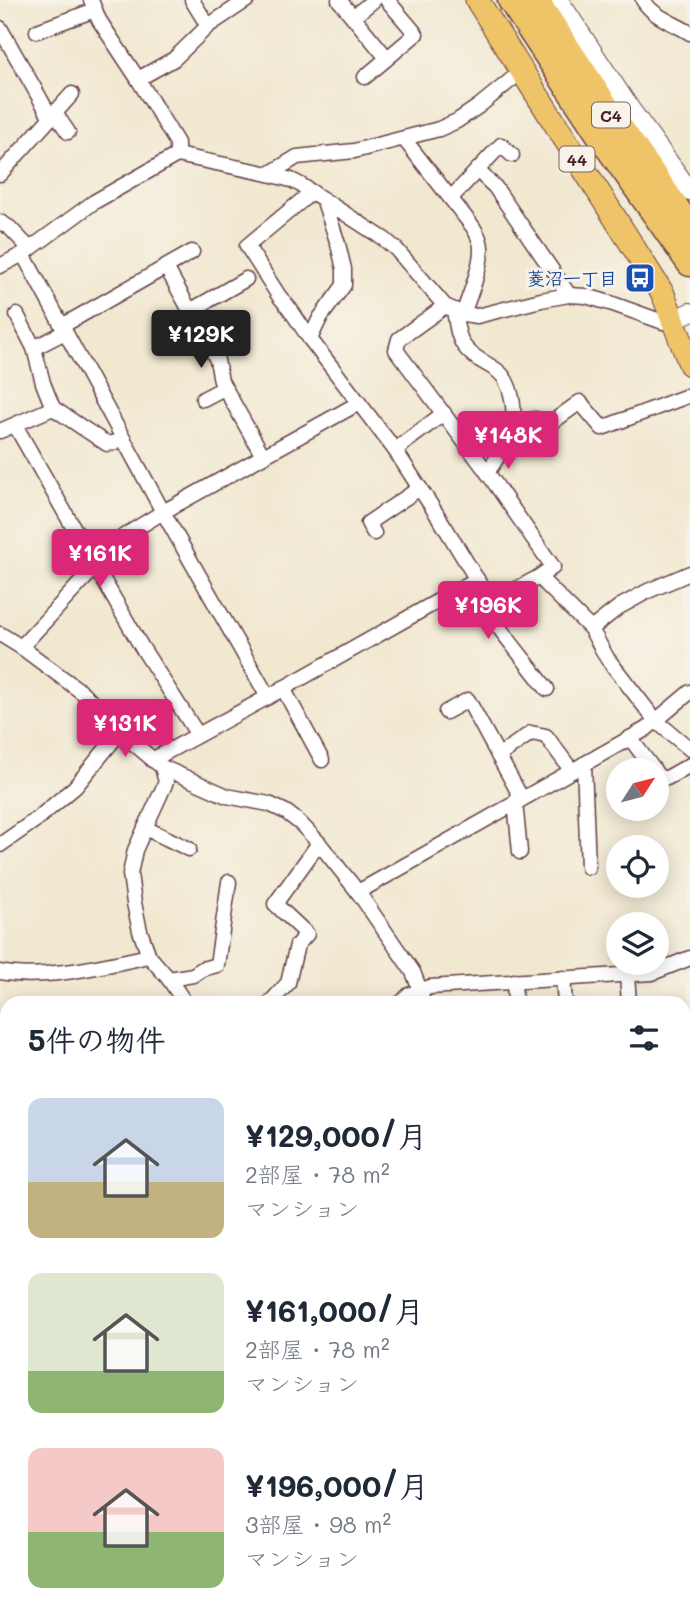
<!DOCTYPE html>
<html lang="ja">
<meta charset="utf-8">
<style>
:root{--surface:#fff;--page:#f6f6f7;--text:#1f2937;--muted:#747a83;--accent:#db2777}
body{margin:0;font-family:Mali,"Klee One",sans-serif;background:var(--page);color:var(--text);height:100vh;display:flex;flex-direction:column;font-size:26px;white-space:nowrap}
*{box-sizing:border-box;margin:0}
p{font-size:23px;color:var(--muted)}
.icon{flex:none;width:38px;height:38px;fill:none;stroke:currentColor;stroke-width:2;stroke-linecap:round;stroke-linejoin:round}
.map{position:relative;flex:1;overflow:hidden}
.panel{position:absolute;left:0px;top:996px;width:691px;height:625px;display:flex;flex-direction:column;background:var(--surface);border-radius:21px 21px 0 0;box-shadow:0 4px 18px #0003}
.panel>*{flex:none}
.needle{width:46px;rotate:54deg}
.tools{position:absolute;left:606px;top:758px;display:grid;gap:14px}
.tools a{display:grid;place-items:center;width:63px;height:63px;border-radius:50%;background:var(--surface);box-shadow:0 4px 18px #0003;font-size:35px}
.price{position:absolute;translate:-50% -60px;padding:0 16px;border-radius:7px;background:var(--accent);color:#fff;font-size:23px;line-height:46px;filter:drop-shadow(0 2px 4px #0008)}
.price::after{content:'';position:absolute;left:50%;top:42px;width:21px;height:16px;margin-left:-10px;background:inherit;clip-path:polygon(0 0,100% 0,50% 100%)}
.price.active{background:#222;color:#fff}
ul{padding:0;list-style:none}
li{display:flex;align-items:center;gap:21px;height:175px;padding:0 28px}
li span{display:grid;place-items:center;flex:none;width:196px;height:140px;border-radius:14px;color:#555}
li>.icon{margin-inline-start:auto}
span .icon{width:84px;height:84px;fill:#fffc;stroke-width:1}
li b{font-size:30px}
h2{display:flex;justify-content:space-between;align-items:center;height:84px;padding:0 28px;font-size:30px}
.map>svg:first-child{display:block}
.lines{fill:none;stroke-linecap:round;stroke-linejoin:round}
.minor-casing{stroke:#633d44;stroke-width:17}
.tertiary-casing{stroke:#633d44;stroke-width:20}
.primary-casing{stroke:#633d44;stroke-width:25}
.motorway-casing{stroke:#633d44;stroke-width:29}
.minor{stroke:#fff;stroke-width:14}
.tertiary{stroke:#fff;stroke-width:18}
.primary{stroke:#efc469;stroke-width:23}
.motorway{stroke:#efc469;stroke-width:26}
.labels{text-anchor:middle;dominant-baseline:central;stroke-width:6;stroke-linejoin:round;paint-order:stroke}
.shield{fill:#f7f3e8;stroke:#7e5f64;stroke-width:2}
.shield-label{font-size:16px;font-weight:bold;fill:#4a1f2b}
.transit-label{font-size:18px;font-weight:bold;fill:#164399;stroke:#f7f3e8;text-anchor:end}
</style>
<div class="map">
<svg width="690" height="1620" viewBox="0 0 690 1620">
<rect width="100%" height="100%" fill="#f7f3e8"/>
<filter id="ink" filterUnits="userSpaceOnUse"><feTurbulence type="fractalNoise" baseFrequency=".0143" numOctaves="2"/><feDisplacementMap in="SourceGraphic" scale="14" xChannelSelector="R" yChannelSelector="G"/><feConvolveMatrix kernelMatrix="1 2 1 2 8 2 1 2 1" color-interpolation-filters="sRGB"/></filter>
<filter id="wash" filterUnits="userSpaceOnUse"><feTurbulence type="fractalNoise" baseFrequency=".00686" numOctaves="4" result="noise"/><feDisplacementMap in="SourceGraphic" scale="28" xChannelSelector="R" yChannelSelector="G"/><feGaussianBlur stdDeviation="1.57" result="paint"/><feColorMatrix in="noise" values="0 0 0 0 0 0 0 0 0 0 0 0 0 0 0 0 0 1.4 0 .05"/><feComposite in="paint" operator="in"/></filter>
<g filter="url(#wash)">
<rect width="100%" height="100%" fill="#f1e8d0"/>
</g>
<g filter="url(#ink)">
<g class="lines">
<!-- minor casing -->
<g class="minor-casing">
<g id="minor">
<polyline points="91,0 99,20 138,79 177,143 177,155"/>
<polyline points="192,0 208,26"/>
<polyline points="339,0 387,58"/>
<path d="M 643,0 C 653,17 674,23 690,33"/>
<polyline points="353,17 374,0"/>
<polyline points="0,28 51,118"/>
<polyline points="37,31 95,10"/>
<polyline points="365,77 416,34 387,0"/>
<polyline points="138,79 174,59 208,26 247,0"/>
<polyline points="55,113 68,132"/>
<path d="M 404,139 L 473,227 C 477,234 481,240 481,248 C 482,266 469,297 463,314"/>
<polyline points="477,170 495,187 569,295"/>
<polyline points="0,174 72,94"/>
<polyline points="269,174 297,157 354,151 439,129 457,121 479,106 522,71"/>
<polyline points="451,198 501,145 512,155"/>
<polyline points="324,201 338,244 344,269 344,285 320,318 310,339 395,450 445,527 488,598 496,600 539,577 553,567 487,472 396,350 399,339 445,306"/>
<polyline points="0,222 10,228 30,249"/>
<polyline points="23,254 163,512 268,697"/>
<polyline points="0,266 23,254 94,202 177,155 269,174 291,180 301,185 384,239 396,249 445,306 463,314 477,316 541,300 569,295 586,296 613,304 663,322 673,320"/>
<polyline points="166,267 217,360 221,381 263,456"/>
<path d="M 454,310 C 456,321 457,336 464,346 C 473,359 488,363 499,372 C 511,382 516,409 512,424 C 509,437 496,462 487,472"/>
<polyline points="190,311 246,279"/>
<polyline points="17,315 34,348 43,383 53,408"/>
<polyline points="62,326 192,252"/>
<polyline points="310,339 290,309 279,296 247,246 312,192"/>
<polyline points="34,348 65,332"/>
<polyline points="203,399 224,388"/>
<polyline points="513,423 535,419 551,423 580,402 602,428 690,395"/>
<polyline points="15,425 141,646 198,735"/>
<polyline points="0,431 53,408 107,444 124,440"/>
<polyline points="395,450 444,413"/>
<polyline points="374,533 368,523 420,488"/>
<polyline points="690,573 648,591 619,607 591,629 607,658 656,721 690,749"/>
<polyline points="539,577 591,629"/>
<polyline points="477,579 475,597 547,689"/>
<polyline points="0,634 21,647 83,693 120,732 162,767 227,796 269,804 286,812 300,823 319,843 358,892 413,972 420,990 423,1003"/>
<polyline points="21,647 124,536 163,512 359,403"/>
<polyline points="283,688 322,760"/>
<polyline points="446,712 468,700 522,799"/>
<polyline points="630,738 654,770"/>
<polyline points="498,756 531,733 546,736 572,771"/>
<polyline points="152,760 268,697 477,579"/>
<polyline points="584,764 588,867"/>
<polyline points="162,767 166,782 135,850 130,874 134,903 140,931 149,956 169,979 185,1003"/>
<polyline points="656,773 660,778 667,778 690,765"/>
<polyline points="515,802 520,852"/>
<polyline points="145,828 189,849"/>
<polyline points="0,845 37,819 75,787 120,732"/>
<polyline points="358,892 646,729 690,692"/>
<path d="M 0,972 C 43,981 106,965 149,956"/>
<polyline points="627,975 629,1003"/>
<polyline points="563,978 565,1003"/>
<polyline points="169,979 193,975 202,969 217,965 229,882"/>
<polyline points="514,981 515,1003"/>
<polyline points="270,1003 288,983 297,945 307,934 275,904 319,843"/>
<polyline points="401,1003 409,995 430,987 652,973 690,958"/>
<polyline points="684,1045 690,1045"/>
<polyline points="684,1183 690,1182"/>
<polyline points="0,1288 7,1282"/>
<polyline points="0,1450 7,1455"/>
<polyline points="684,1511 690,1516"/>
<polyline points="150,1614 174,1620"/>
<polyline points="349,1614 355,1620"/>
<polyline points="619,1614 625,1620"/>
</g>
</g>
<!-- tertiary casing -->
<g class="tertiary-casing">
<g id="tertiary">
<polyline points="559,0 630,108 690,191"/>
<polyline points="673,320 690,312"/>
<polyline points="0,1321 7,1329"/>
<polyline points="684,1448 690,1443"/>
<polyline points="271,1614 278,1620"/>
<polyline points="393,1620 401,1614"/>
<polyline points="498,1620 505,1614"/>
</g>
</g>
<!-- primary casing -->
<g class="primary-casing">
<polyline id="primary" points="477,0 663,294 690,364"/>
</g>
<!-- motorway casing -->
<g class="motorway-casing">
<g id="motorway">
<polyline points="511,0 604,141 690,263"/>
<polyline points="535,0 621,130 690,228"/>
</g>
</g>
<!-- minor -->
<use href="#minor" class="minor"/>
<!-- tertiary -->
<use href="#tertiary" class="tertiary"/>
<!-- primary -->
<use href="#primary" class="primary"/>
<!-- motorway -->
<use href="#motorway" class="motorway"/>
</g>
</g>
<!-- icons -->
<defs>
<g id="bus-square" transform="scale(1.575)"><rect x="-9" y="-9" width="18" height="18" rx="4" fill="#1a4fb4" stroke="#f7f3e8"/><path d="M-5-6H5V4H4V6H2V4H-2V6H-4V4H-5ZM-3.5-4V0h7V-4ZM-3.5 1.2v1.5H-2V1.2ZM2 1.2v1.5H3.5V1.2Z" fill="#fff"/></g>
</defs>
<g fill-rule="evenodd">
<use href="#bus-square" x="640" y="278"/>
</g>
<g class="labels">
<!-- shield labels -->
<g class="shield">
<rect x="592" y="102.5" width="38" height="25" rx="5"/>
<rect x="559.5" y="146.5" width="35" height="25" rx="5"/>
</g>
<g class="shield-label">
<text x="611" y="115">C4</text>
<text x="577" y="159">44</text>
</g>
<!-- transit labels -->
<g class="transit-label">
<text x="617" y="278">菱沼一丁目</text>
</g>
</g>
</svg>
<div class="tools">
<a><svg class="needle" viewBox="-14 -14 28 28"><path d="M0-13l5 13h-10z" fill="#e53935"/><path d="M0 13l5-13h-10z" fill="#747a83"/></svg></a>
<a><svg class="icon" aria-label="locate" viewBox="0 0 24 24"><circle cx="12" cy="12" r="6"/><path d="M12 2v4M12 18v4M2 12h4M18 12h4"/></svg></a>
<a><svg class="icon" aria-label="layers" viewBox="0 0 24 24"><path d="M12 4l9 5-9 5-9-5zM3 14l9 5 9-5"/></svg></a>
</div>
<b class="price active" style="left:201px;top:370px">¥129K</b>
<b class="price" style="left:508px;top:471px">¥148K</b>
<b class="price" style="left:100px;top:589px">¥161K</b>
<b class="price" style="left:488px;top:641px">¥196K</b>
<b class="price" style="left:125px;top:759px">¥131K</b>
<section class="panel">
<h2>5件の物件<svg class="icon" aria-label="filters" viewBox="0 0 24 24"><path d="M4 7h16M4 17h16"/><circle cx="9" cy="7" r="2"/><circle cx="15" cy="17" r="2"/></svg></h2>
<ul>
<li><span style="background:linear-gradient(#c9d6e8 60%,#c2b280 0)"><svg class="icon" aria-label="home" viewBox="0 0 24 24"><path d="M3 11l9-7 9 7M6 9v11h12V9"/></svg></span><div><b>¥129,000/月</b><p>2部屋 · 78 m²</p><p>マンション</p></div></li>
<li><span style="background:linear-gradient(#dfe7d0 70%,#8fb573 0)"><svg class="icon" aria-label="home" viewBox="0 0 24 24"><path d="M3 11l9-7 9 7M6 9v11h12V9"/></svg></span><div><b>¥161,000/月</b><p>2部屋 · 78 m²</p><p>マンション</p></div></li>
<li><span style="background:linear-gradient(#f6c9c9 60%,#8fb573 0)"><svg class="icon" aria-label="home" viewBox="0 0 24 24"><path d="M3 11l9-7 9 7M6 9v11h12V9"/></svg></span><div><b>¥196,000/月</b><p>3部屋 · 98 m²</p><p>マンション</p></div></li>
</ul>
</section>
</div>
